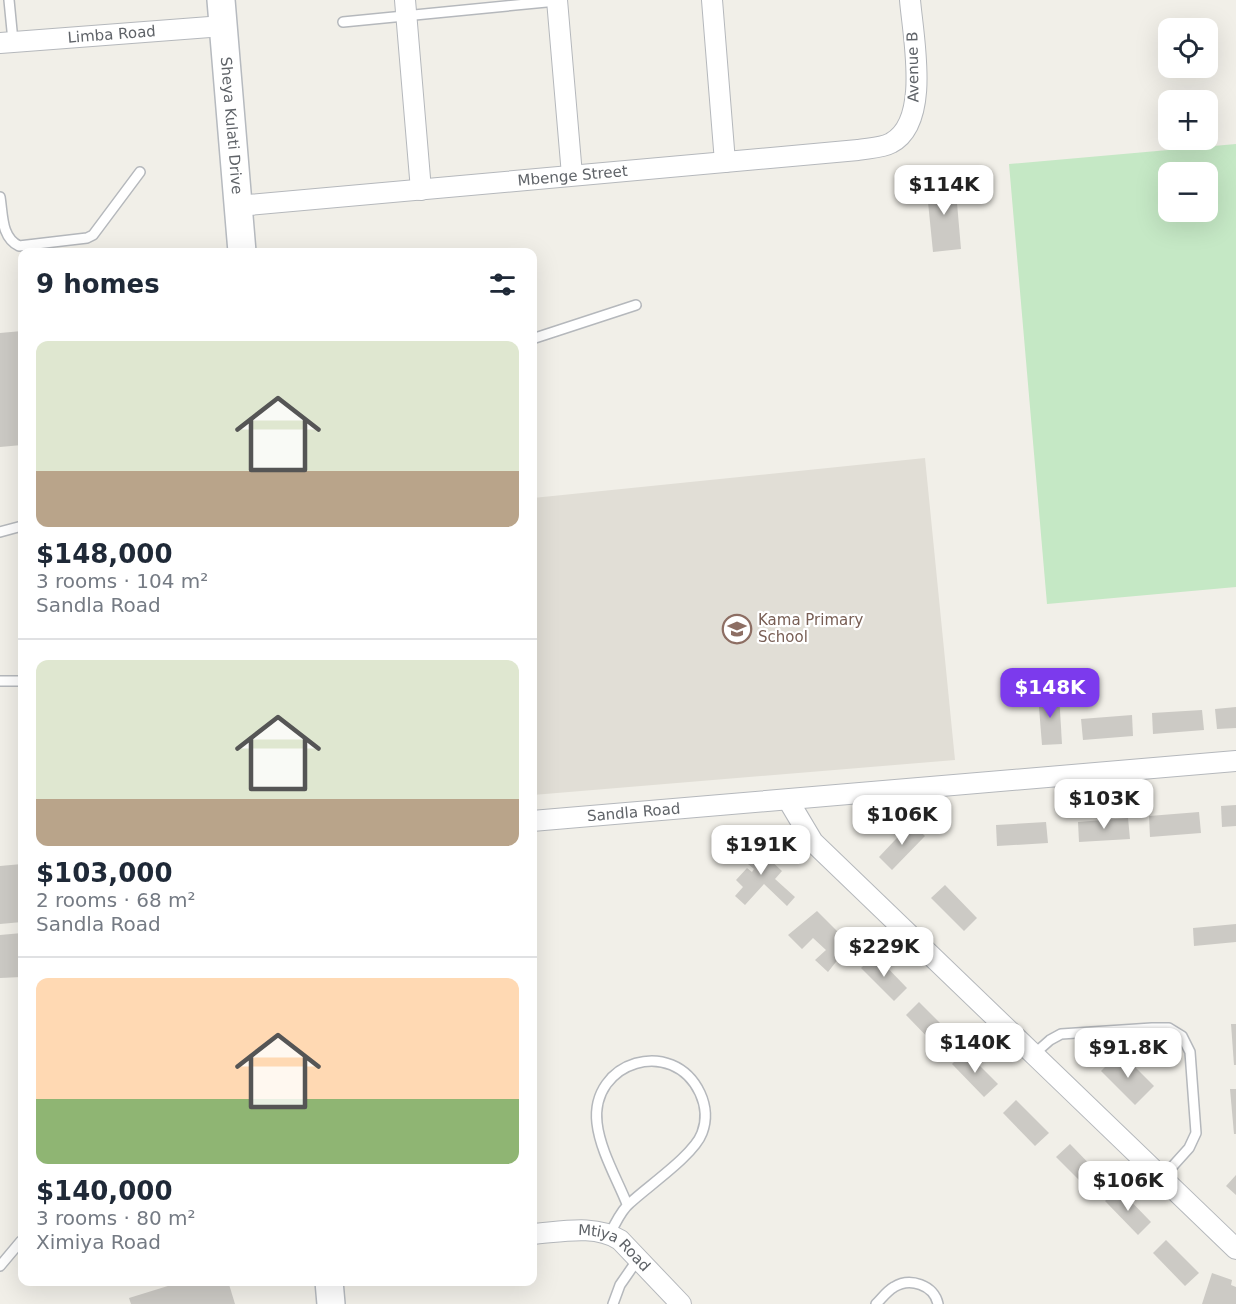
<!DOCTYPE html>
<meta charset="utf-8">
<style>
:root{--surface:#fff;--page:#f6f6f7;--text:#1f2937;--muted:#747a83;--line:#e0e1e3;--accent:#7c3aed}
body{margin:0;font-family:"DejaVu Sans",sans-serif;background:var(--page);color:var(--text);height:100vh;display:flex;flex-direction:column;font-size:22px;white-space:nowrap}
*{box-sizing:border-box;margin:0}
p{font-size:20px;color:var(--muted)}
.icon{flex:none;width:33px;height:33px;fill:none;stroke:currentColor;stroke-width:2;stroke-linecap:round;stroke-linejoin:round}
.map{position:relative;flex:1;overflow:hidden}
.side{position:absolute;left:18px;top:248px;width:519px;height:1038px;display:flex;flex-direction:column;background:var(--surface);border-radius:12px;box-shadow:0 6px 24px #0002}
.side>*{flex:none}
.buttons{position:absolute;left:1158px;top:18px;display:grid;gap:12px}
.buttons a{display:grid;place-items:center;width:60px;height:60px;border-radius:12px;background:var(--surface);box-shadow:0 6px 24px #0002;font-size:30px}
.price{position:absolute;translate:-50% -51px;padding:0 14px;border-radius:12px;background:#fff;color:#222;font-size:20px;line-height:39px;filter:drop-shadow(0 2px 3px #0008)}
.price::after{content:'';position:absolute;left:50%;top:36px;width:18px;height:14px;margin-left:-9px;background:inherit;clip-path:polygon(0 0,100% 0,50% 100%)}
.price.on{background:var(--accent);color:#fff}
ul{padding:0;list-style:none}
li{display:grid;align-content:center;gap:12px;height:318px;padding:0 18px}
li+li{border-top:2px solid var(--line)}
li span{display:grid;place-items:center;height:186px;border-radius:12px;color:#555}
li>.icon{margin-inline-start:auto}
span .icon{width:108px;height:108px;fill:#fffc;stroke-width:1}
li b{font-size:26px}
h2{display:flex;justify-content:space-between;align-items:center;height:72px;padding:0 18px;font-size:26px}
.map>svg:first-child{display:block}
.education{fill:#e1ded6}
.green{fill:#c5e8c5;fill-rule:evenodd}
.building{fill:#cccac5}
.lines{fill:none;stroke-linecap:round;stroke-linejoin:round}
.lane-casing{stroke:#b5b8bc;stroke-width:12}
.street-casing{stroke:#b5b8bc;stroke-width:22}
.secondary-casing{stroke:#b6babf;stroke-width:30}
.lane{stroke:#fff;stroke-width:9}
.street{stroke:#fff;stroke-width:20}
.secondary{stroke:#fff;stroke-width:27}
.labels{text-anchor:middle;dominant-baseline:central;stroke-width:4.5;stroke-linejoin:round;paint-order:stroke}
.street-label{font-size:15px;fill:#5f6368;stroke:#fff}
.education-label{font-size:15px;fill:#785e54;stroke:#fff;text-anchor:start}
</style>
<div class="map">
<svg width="1236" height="1304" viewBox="0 0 1236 1304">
<rect width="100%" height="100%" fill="#f1efe8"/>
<!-- education -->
<polygon class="education" points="925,458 955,760 533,795 533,498"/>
<!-- green -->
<path class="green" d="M 1236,144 L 1236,587 L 1047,604 L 1009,164 ZM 1168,172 L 1208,172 L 1208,212 L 1168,212 Z"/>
<!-- building -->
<g class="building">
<polygon points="955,180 961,249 933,252 926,182"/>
<polygon points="22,331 22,445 0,447 0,333"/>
<polygon points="1059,694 1062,744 1042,745 1038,695"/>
<polygon points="1236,707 1236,728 1217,729 1215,709"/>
<polygon points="1202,710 1204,730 1153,734 1152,713"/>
<polygon points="1132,715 1133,736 1083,740 1081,719"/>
<polygon points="1236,805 1236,826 1222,827 1221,806"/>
<polygon points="1199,812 1201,833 1150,837 1149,816"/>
<polygon points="1128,818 1130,839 1079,842 1078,822"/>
<polygon points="1046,822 1048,843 997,846 996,825"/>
<polygon points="911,823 925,836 892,870 879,857"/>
<polygon points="759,840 773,853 768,858 782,871 775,879 795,897 787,906 764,884 745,905 735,896 743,887 736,880 747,868 752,872 754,869 742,859"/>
<polygon points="22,864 22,922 0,924 0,866"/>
<polygon points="945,885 977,918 964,931 931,898"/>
<polygon points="817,911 850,944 828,972 815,960 826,950 813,938 802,949 788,935"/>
<polygon points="1236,924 1236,942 1194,946 1193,928"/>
<polygon points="22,933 22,977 0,978 0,935"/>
<polygon points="875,955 907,988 894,1001 861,968"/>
<polygon points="919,1002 952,1035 938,1048 906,1015"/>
<polygon points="1231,1024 1236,1024 1236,1065 1234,1065"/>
<polygon points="965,1051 998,1084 984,1097 952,1064"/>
<polygon points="1120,1052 1154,1086 1135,1105 1101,1071"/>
<polygon points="1230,1089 1236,1089 1236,1134 1234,1134"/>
<polygon points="1016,1100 1049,1133 1035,1146 1003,1113"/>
<polygon points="1070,1144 1102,1177 1089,1190 1056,1157"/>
<polygon points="1236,1175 1236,1195 1226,1186"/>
<polygon points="1119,1189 1151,1222 1138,1235 1105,1201"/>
<polygon points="1166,1240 1199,1273 1185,1286 1153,1253"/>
<polygon points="1212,1273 1232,1280 1231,1285 1236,1287 1236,1304 1202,1304"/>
<polygon points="184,1281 228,1281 235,1304 131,1304 129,1298"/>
</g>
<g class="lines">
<!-- lane casing -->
<g class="lane-casing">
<g id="lane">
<polyline points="9,0 13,41"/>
<polyline points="343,22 557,1"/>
<path d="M 0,197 C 3,215 1,237 19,246 L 87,238 L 93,235 L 140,172"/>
<polyline points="532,339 636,305"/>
<polyline points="0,532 22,526"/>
<polyline points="0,681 22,681"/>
<polyline points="1033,1055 1050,1040 1061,1034 1152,1028 1169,1028 1182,1036 1190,1052 1196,1133 1189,1148 1162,1178"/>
<path d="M 610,1233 C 616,1223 621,1210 630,1203 C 648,1186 694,1155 702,1133 C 707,1120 706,1106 700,1093 C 673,1036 590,1061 597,1123 C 600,1150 617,1179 627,1204"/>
<polyline points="0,1266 21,1241"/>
<polyline points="613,1304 620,1285 638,1259"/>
<path d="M 876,1304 C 882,1298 887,1291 894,1287 C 910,1277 934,1285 938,1304"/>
</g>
</g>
<!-- street casing -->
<g class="street-casing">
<g id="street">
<polyline points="405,0 421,190"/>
<polyline points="557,0 572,175"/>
<polyline points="712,0 725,162"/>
<path id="s1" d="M 0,43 L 223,26"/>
<path id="s2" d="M 238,206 L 858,150 C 869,148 882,148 891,143 C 931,122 913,37 910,0"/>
<polyline points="788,800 813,842 1236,1249"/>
<path id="s3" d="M 532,821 L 1236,761"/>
<path id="s4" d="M 532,1234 C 561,1232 595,1224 620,1240 L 681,1304"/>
</g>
</g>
<!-- secondary casing -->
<g class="secondary-casing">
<g id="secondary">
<path id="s5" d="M 221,0 L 242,252"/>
<polyline points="329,1281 331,1304"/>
</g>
</g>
<!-- lane -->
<use href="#lane" class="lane"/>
<!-- street -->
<use href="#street" class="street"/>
<!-- secondary -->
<use href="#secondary" class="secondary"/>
</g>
<!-- icons -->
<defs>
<g id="school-ring" transform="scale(1.5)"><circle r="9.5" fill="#fff" stroke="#8d6e63" stroke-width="1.5"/><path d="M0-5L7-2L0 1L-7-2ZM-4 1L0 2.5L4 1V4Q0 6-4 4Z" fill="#8d6e63"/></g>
</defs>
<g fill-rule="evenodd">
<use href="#school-ring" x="737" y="629"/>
</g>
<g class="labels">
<!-- street labels -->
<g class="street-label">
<text stroke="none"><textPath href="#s1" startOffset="112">Limba Road</textPath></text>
<text transform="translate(913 67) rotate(-91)">Avenue B</text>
<text stroke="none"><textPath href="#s5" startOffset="126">Sheya Kulati Drive</textPath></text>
<text stroke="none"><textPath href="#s2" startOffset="336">Mbenge Street</textPath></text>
<text stroke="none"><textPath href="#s3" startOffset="102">Sandla Road</textPath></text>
<text stroke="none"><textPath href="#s4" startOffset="88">Mtiya Road</textPath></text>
</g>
<!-- education labels -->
<g class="education-label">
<text x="758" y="620">Kama Primary<tspan x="758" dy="17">School</tspan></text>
</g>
</g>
</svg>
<div class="buttons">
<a><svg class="icon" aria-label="locate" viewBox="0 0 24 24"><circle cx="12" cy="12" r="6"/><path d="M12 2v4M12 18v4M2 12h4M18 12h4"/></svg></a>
<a>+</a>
<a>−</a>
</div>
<b class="price" style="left:944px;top:216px">$114K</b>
<b class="price on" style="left:1050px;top:719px">$148K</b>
<b class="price" style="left:1104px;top:830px">$103K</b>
<b class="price" style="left:902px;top:846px">$106K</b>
<b class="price" style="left:761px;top:876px">$191K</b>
<b class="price" style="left:884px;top:978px">$229K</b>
<b class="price" style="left:975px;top:1074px">$140K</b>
<b class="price" style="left:1128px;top:1079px">$91.8K</b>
<b class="price" style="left:1128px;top:1212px">$106K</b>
<section class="side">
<h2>9 homes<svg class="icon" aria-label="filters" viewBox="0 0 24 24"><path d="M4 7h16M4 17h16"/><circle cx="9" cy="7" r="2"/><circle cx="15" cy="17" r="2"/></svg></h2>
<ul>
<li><span style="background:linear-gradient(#dfe7d0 70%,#b9a48a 0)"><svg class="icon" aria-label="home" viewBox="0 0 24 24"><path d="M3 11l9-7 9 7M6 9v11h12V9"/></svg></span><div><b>$148,000</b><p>3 rooms · 104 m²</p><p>Sandla Road</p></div></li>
<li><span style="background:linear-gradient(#dfe7d0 75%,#b9a48a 0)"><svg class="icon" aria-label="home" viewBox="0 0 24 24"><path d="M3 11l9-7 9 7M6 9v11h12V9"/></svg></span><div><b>$103,000</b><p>2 rooms · 68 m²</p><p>Sandla Road</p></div></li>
<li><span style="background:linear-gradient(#ffd9b3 65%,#8fb573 0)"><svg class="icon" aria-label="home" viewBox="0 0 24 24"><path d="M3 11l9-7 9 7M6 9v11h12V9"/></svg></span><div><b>$140,000</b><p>3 rooms · 80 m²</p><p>Ximiya Road</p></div></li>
</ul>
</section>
</div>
